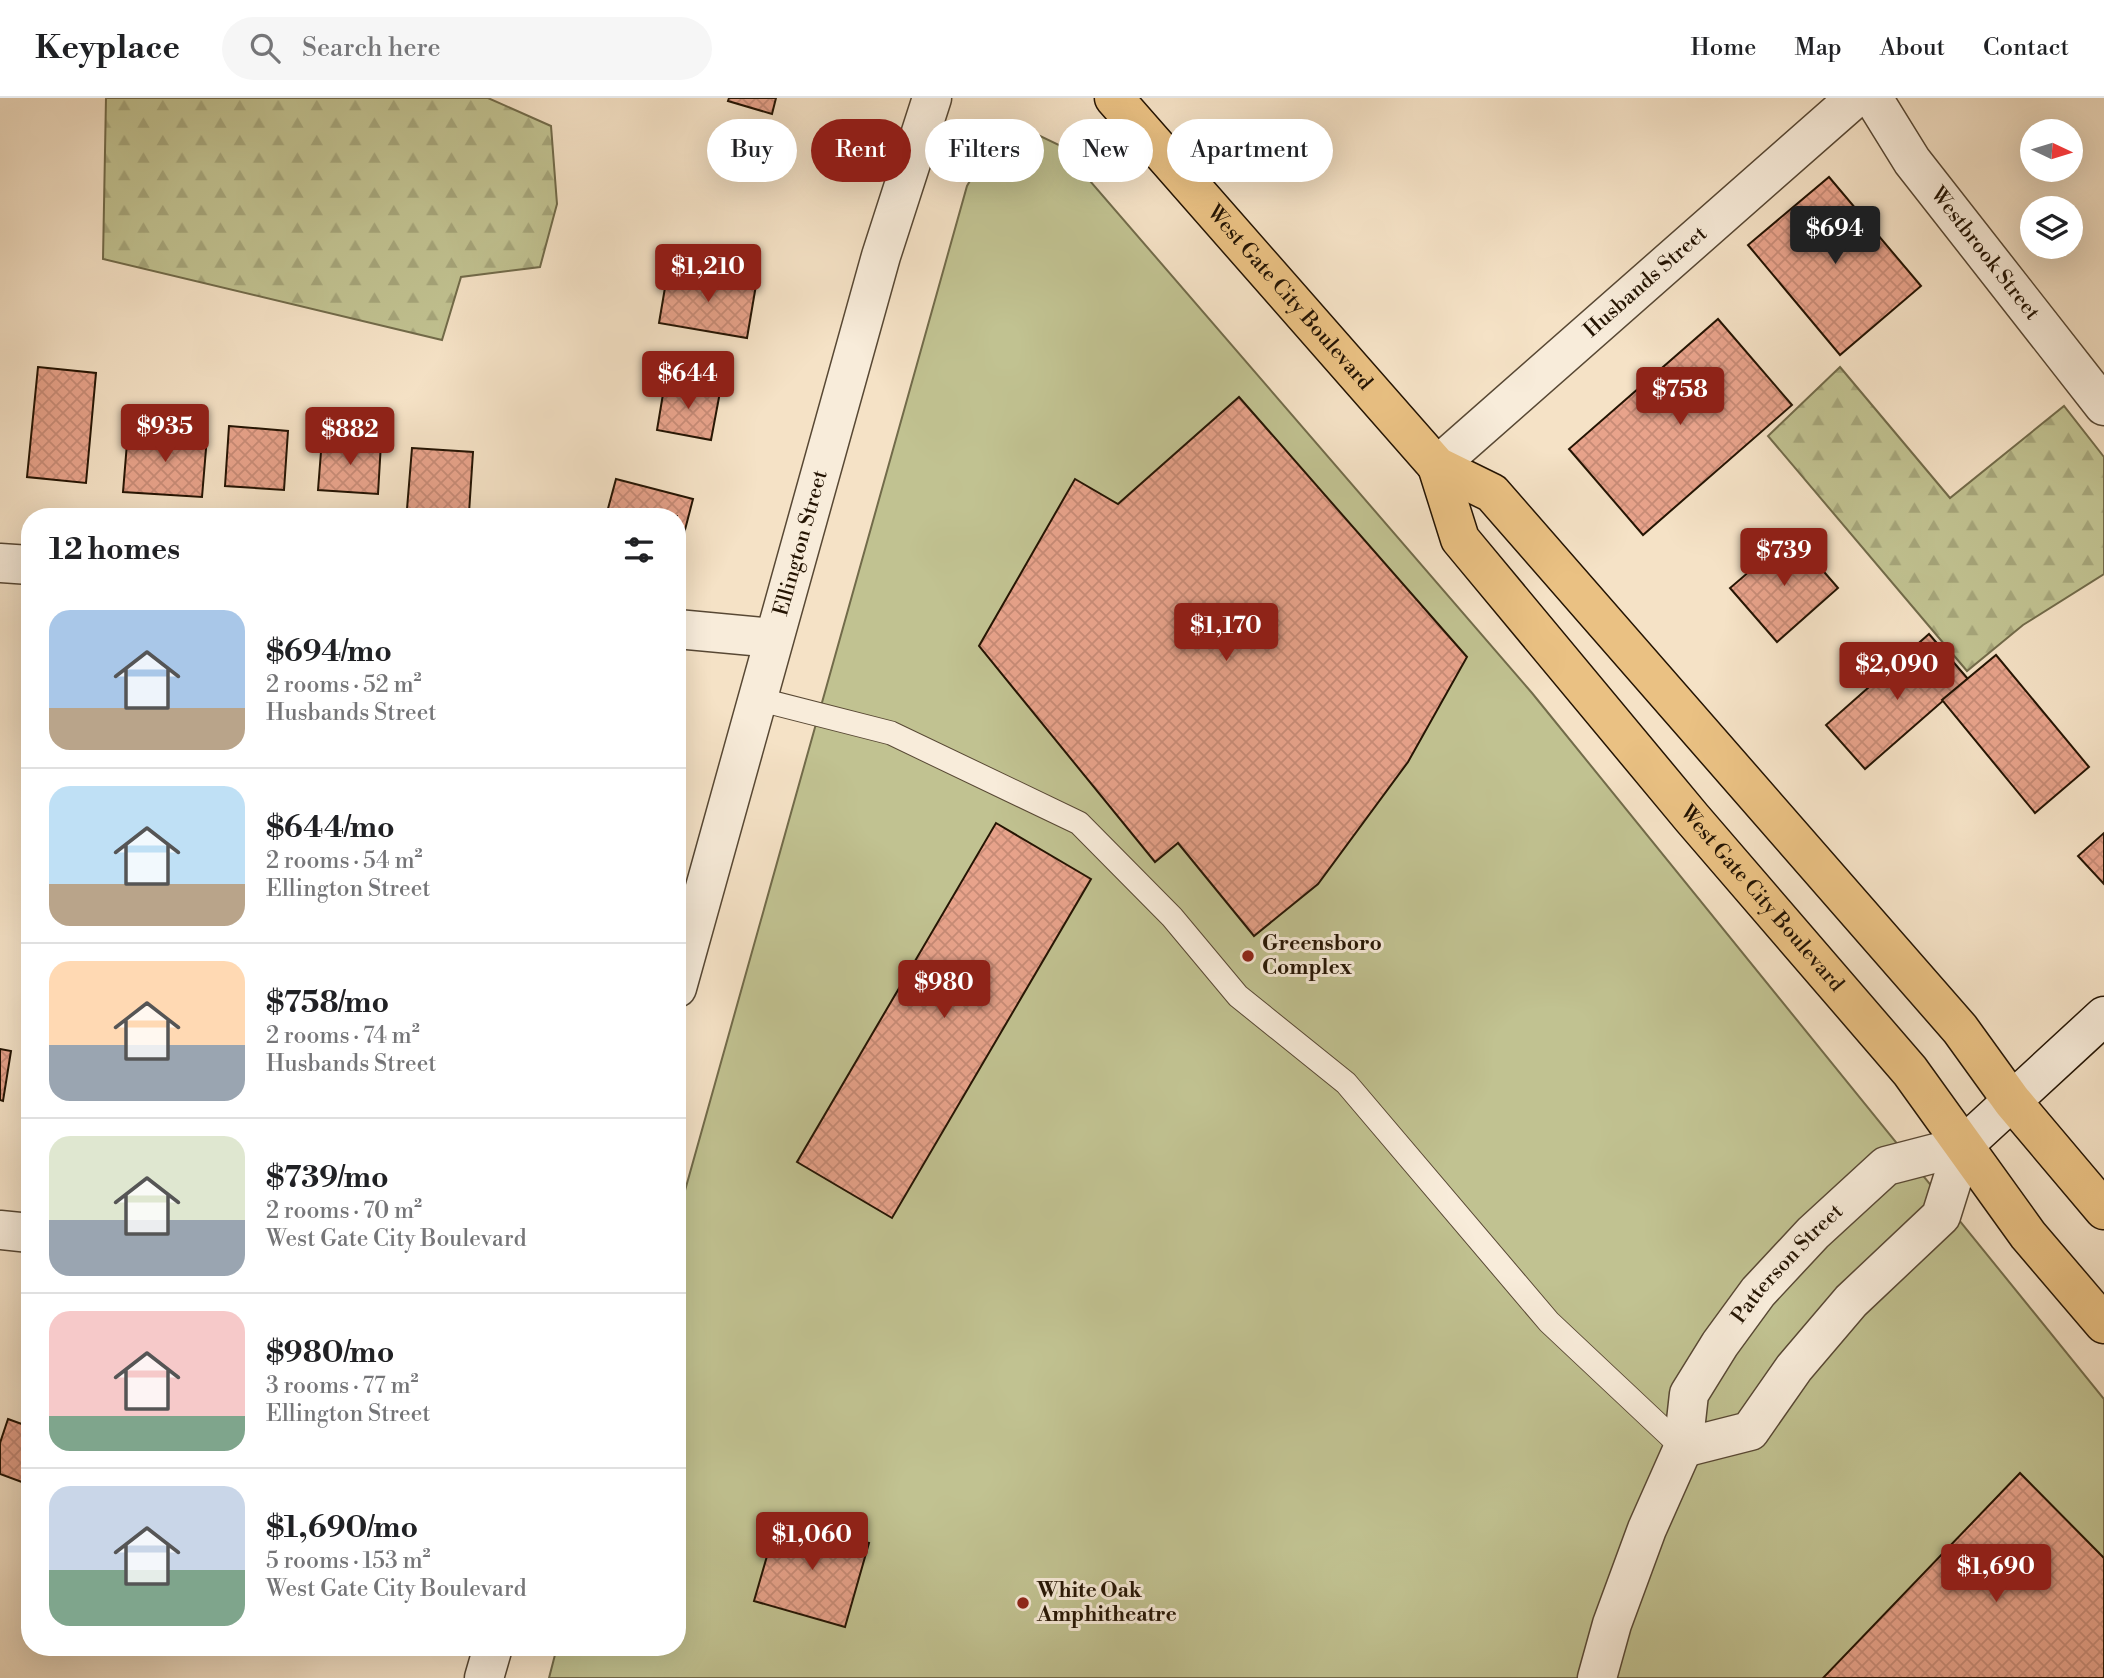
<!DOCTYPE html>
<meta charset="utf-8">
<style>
:root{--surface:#fff;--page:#f6f6f6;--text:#202124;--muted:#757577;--line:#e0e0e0;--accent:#8f2418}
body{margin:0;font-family:"Libre Bodoni",serif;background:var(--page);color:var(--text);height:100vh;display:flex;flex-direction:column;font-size:26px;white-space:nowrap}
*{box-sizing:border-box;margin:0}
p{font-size:23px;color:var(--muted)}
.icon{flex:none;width:38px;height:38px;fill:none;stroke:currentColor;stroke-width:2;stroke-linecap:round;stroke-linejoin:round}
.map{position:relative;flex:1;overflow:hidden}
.drawer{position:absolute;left:21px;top:410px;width:665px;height:1148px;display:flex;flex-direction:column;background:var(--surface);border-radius:28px;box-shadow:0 7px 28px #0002}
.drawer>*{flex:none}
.banner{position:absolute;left:707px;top:21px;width:665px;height:63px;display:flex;gap:14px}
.needle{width:46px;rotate:94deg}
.buttons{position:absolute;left:2020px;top:21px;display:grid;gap:14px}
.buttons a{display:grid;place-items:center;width:63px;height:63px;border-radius:50%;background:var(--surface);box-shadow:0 7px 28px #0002;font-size:35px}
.price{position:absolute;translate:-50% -60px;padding:0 16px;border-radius:7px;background:var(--accent);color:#fff;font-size:23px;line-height:46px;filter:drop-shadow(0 2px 4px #0008)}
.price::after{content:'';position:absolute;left:50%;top:42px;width:21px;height:16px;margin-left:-10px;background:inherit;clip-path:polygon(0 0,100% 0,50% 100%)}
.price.selected{background:#222;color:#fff}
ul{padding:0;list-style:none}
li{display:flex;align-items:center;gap:21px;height:175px;padding:0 28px}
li+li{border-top:2px solid var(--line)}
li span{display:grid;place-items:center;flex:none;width:196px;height:140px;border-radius:21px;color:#555}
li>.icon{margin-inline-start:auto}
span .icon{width:84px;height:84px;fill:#fffc;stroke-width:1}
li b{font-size:30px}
h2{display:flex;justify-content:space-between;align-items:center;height:84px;padding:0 28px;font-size:30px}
.tag{padding:0 24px;border-radius:32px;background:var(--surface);box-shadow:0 7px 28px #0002;font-size:24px;line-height:63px}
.tag.selected{background:var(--accent);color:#fff}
header{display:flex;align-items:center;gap:42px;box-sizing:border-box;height:98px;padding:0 35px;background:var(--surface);border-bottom:2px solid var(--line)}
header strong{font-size:33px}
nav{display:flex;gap:38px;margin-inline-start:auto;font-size:24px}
.search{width:490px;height:63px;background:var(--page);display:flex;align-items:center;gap:18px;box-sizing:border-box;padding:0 24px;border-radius:38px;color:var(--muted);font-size:26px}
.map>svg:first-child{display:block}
.forest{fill:url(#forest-firs);stroke:#726b4a;stroke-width:2}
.pitch{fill:#c1c291;stroke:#726b4a;stroke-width:2}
.building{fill:url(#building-cross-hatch);stroke:#241403;stroke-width:2}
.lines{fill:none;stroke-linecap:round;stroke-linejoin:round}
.service-casing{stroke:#584834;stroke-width:25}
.minor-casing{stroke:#584834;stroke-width:41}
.secondary-casing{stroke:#241403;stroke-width:41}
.primary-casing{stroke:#241403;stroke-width:41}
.service{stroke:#f8ecda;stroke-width:23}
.minor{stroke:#f8ecda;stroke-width:38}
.secondary{stroke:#f8ecda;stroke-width:38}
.primary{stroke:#eac183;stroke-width:38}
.poi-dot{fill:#8f2418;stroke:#f8ecda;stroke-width:2.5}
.labels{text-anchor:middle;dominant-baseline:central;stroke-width:6;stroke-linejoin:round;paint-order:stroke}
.street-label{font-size:21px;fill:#241403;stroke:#f8ecda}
.poi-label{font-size:21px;font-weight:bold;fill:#241403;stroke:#f8ecda;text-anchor:start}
</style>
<header>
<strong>Keyplace</strong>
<div class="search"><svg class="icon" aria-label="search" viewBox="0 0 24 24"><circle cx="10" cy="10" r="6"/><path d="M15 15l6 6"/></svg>Search here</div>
<nav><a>Home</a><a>Map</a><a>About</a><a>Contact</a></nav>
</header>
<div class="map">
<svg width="2104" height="1580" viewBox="0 0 2104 1580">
<defs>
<pattern id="forest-firs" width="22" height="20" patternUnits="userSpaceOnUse" patternTransform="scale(1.75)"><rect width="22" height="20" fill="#c1c291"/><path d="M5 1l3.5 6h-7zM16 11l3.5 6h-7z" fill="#a6a67b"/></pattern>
<pattern id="building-cross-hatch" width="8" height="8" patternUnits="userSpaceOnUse" patternTransform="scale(1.75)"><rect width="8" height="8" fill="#e8a38b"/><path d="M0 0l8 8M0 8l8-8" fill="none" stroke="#c78b76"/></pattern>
</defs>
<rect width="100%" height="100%" fill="#f5e2c6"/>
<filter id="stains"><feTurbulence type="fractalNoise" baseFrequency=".00286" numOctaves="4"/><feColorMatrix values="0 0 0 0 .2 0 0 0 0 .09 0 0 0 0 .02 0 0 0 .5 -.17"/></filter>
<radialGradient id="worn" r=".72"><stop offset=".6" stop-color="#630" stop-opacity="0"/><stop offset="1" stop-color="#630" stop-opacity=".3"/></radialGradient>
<!-- forest -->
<g class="forest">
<polygon points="106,0 488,0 551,28 557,106 540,169 461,179 442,242 103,161"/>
<polygon points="1840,269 1950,400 2064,308 2104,359 2104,476 2023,527 1967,573 1768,338"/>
</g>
<!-- pitch -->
<polygon class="pitch" points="1016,35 1036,36 1059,47 1532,595 2104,1301 2104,1580 549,1580 557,1549 677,1549 677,1121 967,88 982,62 998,41"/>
<!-- building -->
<g class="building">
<polygon points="729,0 776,0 772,16 728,3"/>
<polygon points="1829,79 1921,188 1840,257 1748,147"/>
<polygon points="668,172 756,187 747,240 659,225"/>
<polygon points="1718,221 1792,307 1643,437 1569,351"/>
<polygon points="38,269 96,275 86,385 27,379"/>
<polygon points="665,284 720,294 711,342 657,332"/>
<polygon points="1239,299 1467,559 1408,664 1318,786 1254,838 1178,745 1155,764 979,548 1075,381 1118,406"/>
<polygon points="229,328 288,333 284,392 225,388"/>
<polygon points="128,333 207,339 202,399 123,394"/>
<polygon points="322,341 381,345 378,396 318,392"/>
<polygon points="412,350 473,354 469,415 407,411"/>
<polygon points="616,381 693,401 680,451 677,450 677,418 606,418"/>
<polygon points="1792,437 1838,490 1777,544 1730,490"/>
<polygon points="1929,536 1968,581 1865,671 1826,627"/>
<polygon points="1996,557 2089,669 2035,715 1942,602"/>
<polygon points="996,725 1091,781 892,1120 797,1064"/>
<polygon points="2104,735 2104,786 2078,758"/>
<polygon points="0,951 11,953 3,1003 0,1002"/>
<polygon points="8,1321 30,1329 30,1387 0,1376 0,1345"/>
<polygon points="2020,1375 2104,1460 2104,1580 1823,1580"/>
<polygon points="778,1420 869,1445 845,1529 754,1503"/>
</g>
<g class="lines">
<!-- service casing -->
<g class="service-casing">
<polyline id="service" points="758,601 891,635 1079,725 1172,819 1238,898 1346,985 1549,1224 1683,1350"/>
</g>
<!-- minor casing -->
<g class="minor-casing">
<g id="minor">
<path id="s1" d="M 1873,0 L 1912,63 L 2104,308"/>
<path id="s2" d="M 1437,368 L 1855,0"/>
<polyline points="0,465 30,467"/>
<polyline points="677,531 774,540"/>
<path id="s3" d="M 677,890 L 881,158 L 932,0"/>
<polyline points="0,1132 30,1135"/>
<polyline points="1683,1350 1750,1333 1794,1270 1851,1203 1941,1118 1963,1048"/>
<polyline points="484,1580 493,1549"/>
<path id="s4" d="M 1597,1580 L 1612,1526 L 1647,1431 L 1683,1350 L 1689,1296 L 1720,1246 L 1758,1194 L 1813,1135 L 1886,1068 L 1963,1048"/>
</g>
</g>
<!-- secondary casing -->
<g class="secondary-casing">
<polyline id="secondary" points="1963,1048 2104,918"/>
</g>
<!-- primary casing -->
<g class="primary-casing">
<g id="primary">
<path id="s5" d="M 1114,0 L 1437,368 L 1492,395 L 1960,931 L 2012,1003 L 2104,1112"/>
<path id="s6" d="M 1437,368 L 1460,441 L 1692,720 L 1910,973 L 2028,1137 L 2104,1226"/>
</g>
</g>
<!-- service -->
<use href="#service" class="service"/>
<!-- minor -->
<use href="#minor" class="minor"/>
<!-- secondary -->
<use href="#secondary" class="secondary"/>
<!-- primary -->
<use href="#primary" class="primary"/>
</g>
<!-- markers -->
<g class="poi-dot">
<circle cx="1248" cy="858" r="7"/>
<circle cx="1023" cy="1505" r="7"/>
</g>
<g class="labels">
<!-- street labels -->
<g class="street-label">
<text stroke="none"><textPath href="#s1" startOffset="192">Westbrook Street</textPath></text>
<text stroke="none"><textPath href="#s2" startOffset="278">Husbands Street</textPath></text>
<text stroke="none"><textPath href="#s5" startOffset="266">West Gate City Boulevard</textPath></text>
<text stroke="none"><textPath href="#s3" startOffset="462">Ellington Street</textPath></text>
<text stroke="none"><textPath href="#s6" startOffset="546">West Gate City Boulevard</textPath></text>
<text stroke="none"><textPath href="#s4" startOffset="464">Patterson Street</textPath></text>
</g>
<!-- poi labels -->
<g class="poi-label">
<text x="1262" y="846">Greensboro<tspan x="1262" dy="24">Complex</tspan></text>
<text x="1037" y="1493">White Oak<tspan x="1037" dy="24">Amphitheatre</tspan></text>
</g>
</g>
<rect width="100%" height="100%" filter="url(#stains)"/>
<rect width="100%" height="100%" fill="url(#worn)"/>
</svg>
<div class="buttons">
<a><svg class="needle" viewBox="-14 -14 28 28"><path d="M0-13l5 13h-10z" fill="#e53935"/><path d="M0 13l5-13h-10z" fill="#757577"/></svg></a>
<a><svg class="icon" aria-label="layers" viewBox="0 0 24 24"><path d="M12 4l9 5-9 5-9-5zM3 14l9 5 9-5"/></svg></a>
</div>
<b class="price selected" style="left:1835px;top:168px">$694</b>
<b class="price" style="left:708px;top:206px">$1,210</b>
<b class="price" style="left:688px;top:313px">$644</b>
<b class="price" style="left:1680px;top:329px">$758</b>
<b class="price" style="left:165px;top:366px">$935</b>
<b class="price" style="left:350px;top:369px">$882</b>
<b class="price" style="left:1784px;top:490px">$739</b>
<b class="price" style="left:1226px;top:565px">$1,170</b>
<b class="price" style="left:1897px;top:604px">$2,090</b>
<b class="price" style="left:944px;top:922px">$980</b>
<b class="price" style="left:812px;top:1474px">$1,060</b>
<b class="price" style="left:1996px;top:1506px">$1,690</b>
<div class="banner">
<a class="tag">Buy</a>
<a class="tag selected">Rent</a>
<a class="tag">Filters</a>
<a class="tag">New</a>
<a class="tag">Apartment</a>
</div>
<section class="drawer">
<h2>12 homes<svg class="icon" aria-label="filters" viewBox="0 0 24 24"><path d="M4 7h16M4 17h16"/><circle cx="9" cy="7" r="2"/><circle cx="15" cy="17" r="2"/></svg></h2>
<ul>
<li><span style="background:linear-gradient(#a9c7e8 70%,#b9a48a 0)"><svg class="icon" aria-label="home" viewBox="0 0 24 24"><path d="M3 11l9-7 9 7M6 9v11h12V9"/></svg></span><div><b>$694/mo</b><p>2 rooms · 52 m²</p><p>Husbands Street</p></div></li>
<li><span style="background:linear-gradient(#bfe0f5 70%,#b9a48a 0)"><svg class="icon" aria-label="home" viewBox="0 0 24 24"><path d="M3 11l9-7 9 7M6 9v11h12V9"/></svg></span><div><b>$644/mo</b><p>2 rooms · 54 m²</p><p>Ellington Street</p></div></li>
<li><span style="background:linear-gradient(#ffd9b3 60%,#9aa5b1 0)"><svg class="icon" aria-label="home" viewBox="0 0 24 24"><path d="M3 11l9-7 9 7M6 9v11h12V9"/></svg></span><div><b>$758/mo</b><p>2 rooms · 74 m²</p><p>Husbands Street</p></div></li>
<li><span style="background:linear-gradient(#dfe7d0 60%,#9aa5b1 0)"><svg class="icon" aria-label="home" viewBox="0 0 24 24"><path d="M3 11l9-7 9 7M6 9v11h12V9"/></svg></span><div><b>$739/mo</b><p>2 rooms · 70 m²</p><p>West Gate City Boulevard</p></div></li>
<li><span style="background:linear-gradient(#f6c9c9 75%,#7fa58c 0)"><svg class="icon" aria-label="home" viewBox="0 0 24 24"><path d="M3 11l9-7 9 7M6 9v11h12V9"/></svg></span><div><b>$980/mo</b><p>3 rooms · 77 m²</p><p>Ellington Street</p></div></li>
<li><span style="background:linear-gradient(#c9d6e8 60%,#7fa58c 0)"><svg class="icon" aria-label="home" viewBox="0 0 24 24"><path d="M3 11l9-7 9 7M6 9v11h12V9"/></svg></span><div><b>$1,690/mo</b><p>5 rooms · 153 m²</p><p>West Gate City Boulevard</p></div></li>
</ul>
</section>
</div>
